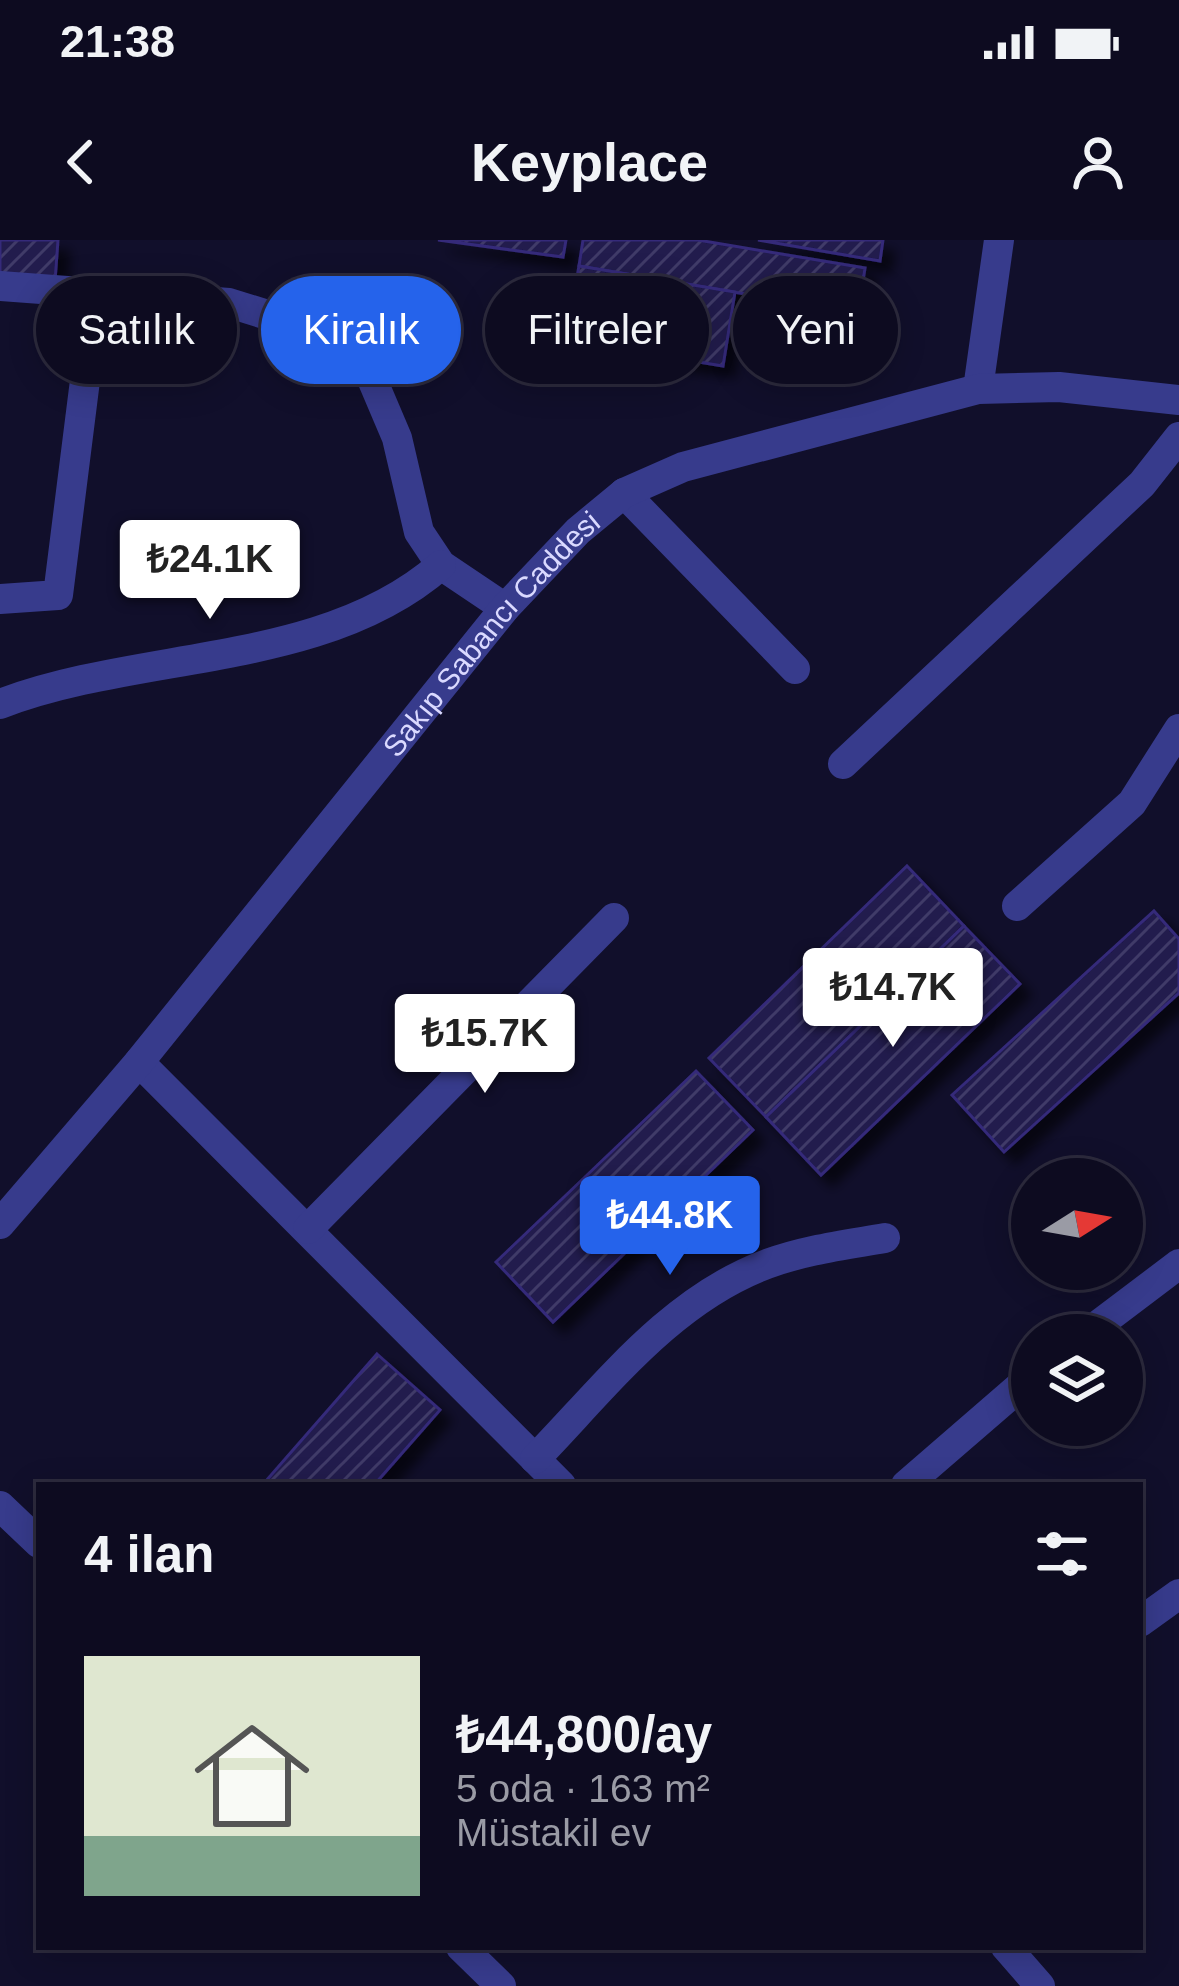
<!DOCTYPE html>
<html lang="tr">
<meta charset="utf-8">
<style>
:root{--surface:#0d0b20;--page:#161429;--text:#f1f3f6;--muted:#9a9ba5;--line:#2d2b3e;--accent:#2563eb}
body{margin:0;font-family:Arial,sans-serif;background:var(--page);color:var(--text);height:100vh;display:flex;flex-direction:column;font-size:45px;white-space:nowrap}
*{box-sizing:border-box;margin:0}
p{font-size:39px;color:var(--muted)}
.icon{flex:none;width:66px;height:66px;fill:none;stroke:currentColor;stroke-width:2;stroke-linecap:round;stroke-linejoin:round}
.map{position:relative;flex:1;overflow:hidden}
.panel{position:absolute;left:36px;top:1242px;width:1107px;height:468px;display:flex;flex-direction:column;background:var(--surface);border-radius:0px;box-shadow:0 6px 30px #0003,0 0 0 3px var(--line)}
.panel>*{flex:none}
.top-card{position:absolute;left:36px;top:36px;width:1107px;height:108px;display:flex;gap:24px}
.needle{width:78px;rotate:79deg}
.fabs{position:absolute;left:1011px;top:918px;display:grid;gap:24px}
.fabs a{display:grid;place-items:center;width:132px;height:132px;border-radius:50%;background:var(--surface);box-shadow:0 6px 30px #0003,0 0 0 3px var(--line);font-size:60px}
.price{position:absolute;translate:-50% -102px;padding:0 27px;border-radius:12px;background:#fff;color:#222;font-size:39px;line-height:78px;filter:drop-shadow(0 3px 6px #0008)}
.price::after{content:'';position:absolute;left:50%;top:72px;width:36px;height:27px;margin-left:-18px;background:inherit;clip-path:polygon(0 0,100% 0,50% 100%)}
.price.on{background:var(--accent);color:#fff}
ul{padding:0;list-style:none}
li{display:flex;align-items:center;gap:36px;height:300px;padding:0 48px}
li+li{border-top:3px solid var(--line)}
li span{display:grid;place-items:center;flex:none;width:336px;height:240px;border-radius:0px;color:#555}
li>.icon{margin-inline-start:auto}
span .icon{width:144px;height:144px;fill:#fffc;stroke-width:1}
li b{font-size:51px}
h2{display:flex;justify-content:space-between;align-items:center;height:144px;padding:0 48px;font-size:51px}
.pill{padding:0 42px;border-radius:54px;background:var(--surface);box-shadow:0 6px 30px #0003,0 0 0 3px var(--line);font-size:42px;line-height:108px}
.pill.on{background:var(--accent);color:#fff}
.status{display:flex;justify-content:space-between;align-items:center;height:84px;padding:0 60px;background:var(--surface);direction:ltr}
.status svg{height:33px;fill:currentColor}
header{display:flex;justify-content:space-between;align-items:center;height:156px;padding:0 48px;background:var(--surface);font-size:54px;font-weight:600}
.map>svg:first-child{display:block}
.building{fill:url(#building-hatch);stroke:#342a7a;stroke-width:3;filter:url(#shadow)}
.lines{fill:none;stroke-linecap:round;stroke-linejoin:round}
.minor{stroke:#373b8c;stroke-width:30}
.labels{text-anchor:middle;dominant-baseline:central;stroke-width:9;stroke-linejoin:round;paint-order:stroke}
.street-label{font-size:30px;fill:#dad9ff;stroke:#110f2b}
</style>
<div class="status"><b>21:38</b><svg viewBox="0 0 49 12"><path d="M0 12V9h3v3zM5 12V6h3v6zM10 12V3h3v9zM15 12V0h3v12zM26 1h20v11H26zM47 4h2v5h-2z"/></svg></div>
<header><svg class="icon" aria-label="back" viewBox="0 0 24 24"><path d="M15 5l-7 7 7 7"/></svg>Keyplace<svg class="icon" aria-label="person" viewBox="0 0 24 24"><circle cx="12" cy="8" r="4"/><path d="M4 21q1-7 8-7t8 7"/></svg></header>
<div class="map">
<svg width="1179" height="1746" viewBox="0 0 1179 1746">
<defs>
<pattern id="building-hatch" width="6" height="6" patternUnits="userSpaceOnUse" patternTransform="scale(3)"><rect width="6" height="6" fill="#201a4d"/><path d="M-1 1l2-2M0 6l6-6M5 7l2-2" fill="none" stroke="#403b68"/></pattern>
<filter id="shadow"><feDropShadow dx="11" dy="11" stdDeviation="6" flood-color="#0009"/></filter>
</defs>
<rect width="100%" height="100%" fill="#110f2b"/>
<!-- building -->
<g class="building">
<polygon points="0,0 58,0 55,41 0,37"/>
<polygon points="438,0 566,0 563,17"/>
<polygon points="583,0 698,0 865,28 858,73 579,26"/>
<polygon points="758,0 883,0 880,21"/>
<polygon points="579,26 735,52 723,126 566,100"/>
<polygon points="907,626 964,686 766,877 709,818"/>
<polygon points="1154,671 1179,699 1179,753 1004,912 952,855"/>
<polygon points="964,686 1020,744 821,935 766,877"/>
<polygon points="696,831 753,890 553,1082 496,1022"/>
<polygon points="377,1114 440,1170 374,1245 269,1245 265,1242"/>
</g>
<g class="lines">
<!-- minor -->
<g class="minor">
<polyline points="0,46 229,63 329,94 366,125 397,198 419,292 441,325 505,368"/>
<polyline points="978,149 999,0"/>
<polyline points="624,253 795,429"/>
<polyline points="0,359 58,355 96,53"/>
<path d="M 0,464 C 140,410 324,428 441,325"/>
<polyline points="843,524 1142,244 1179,197"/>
<polyline points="1017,666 1132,563 1179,489"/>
<polyline points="139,822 561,1245"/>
<path id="s1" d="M 0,984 L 139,822 L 505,368 L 578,291 L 624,253 L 683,227 L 978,149 L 1059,147 L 1179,160"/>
<polyline points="308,989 614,678"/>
<polyline points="1085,1095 1179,1024"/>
<path d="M 535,1219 C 605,1147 670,1060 767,1024 C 804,1010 845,1005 885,998"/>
<polyline points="906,1245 1032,1136"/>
<polyline points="0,1266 39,1303"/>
<polyline points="1140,1382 1179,1354"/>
<polyline points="461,1707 501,1746"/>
<polyline points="1006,1707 1040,1746"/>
</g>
</g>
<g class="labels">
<!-- street labels -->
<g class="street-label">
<text stroke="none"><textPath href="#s1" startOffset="768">Sakıp Sabancı Caddesi</textPath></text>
</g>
</g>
</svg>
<div class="fabs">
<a><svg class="needle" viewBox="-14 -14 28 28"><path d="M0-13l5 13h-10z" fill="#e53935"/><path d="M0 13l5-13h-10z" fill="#9a9ba5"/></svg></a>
<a><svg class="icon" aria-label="layers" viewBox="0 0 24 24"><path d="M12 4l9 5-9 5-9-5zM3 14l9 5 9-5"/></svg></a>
</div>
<b class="price" style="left:210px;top:382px">₺24.1K</b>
<b class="price" style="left:893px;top:810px">₺14.7K</b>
<b class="price" style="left:485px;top:856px">₺15.7K</b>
<b class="price on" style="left:670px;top:1038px">₺44.8K</b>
<div class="top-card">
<a class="pill">Satılık</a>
<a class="pill on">Kiralık</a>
<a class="pill">Filtreler</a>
<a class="pill">Yeni</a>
</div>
<section class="panel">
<h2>4 ilan<svg class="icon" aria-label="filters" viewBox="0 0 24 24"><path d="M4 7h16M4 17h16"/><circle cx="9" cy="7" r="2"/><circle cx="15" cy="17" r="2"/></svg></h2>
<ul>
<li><span style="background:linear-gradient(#dfe7d0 75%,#7fa58c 0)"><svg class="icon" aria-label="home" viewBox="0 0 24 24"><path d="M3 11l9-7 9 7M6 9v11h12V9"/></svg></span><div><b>₺44,800/ay</b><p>5 oda · 163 m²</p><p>Müstakil ev</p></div></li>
</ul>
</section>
</div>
